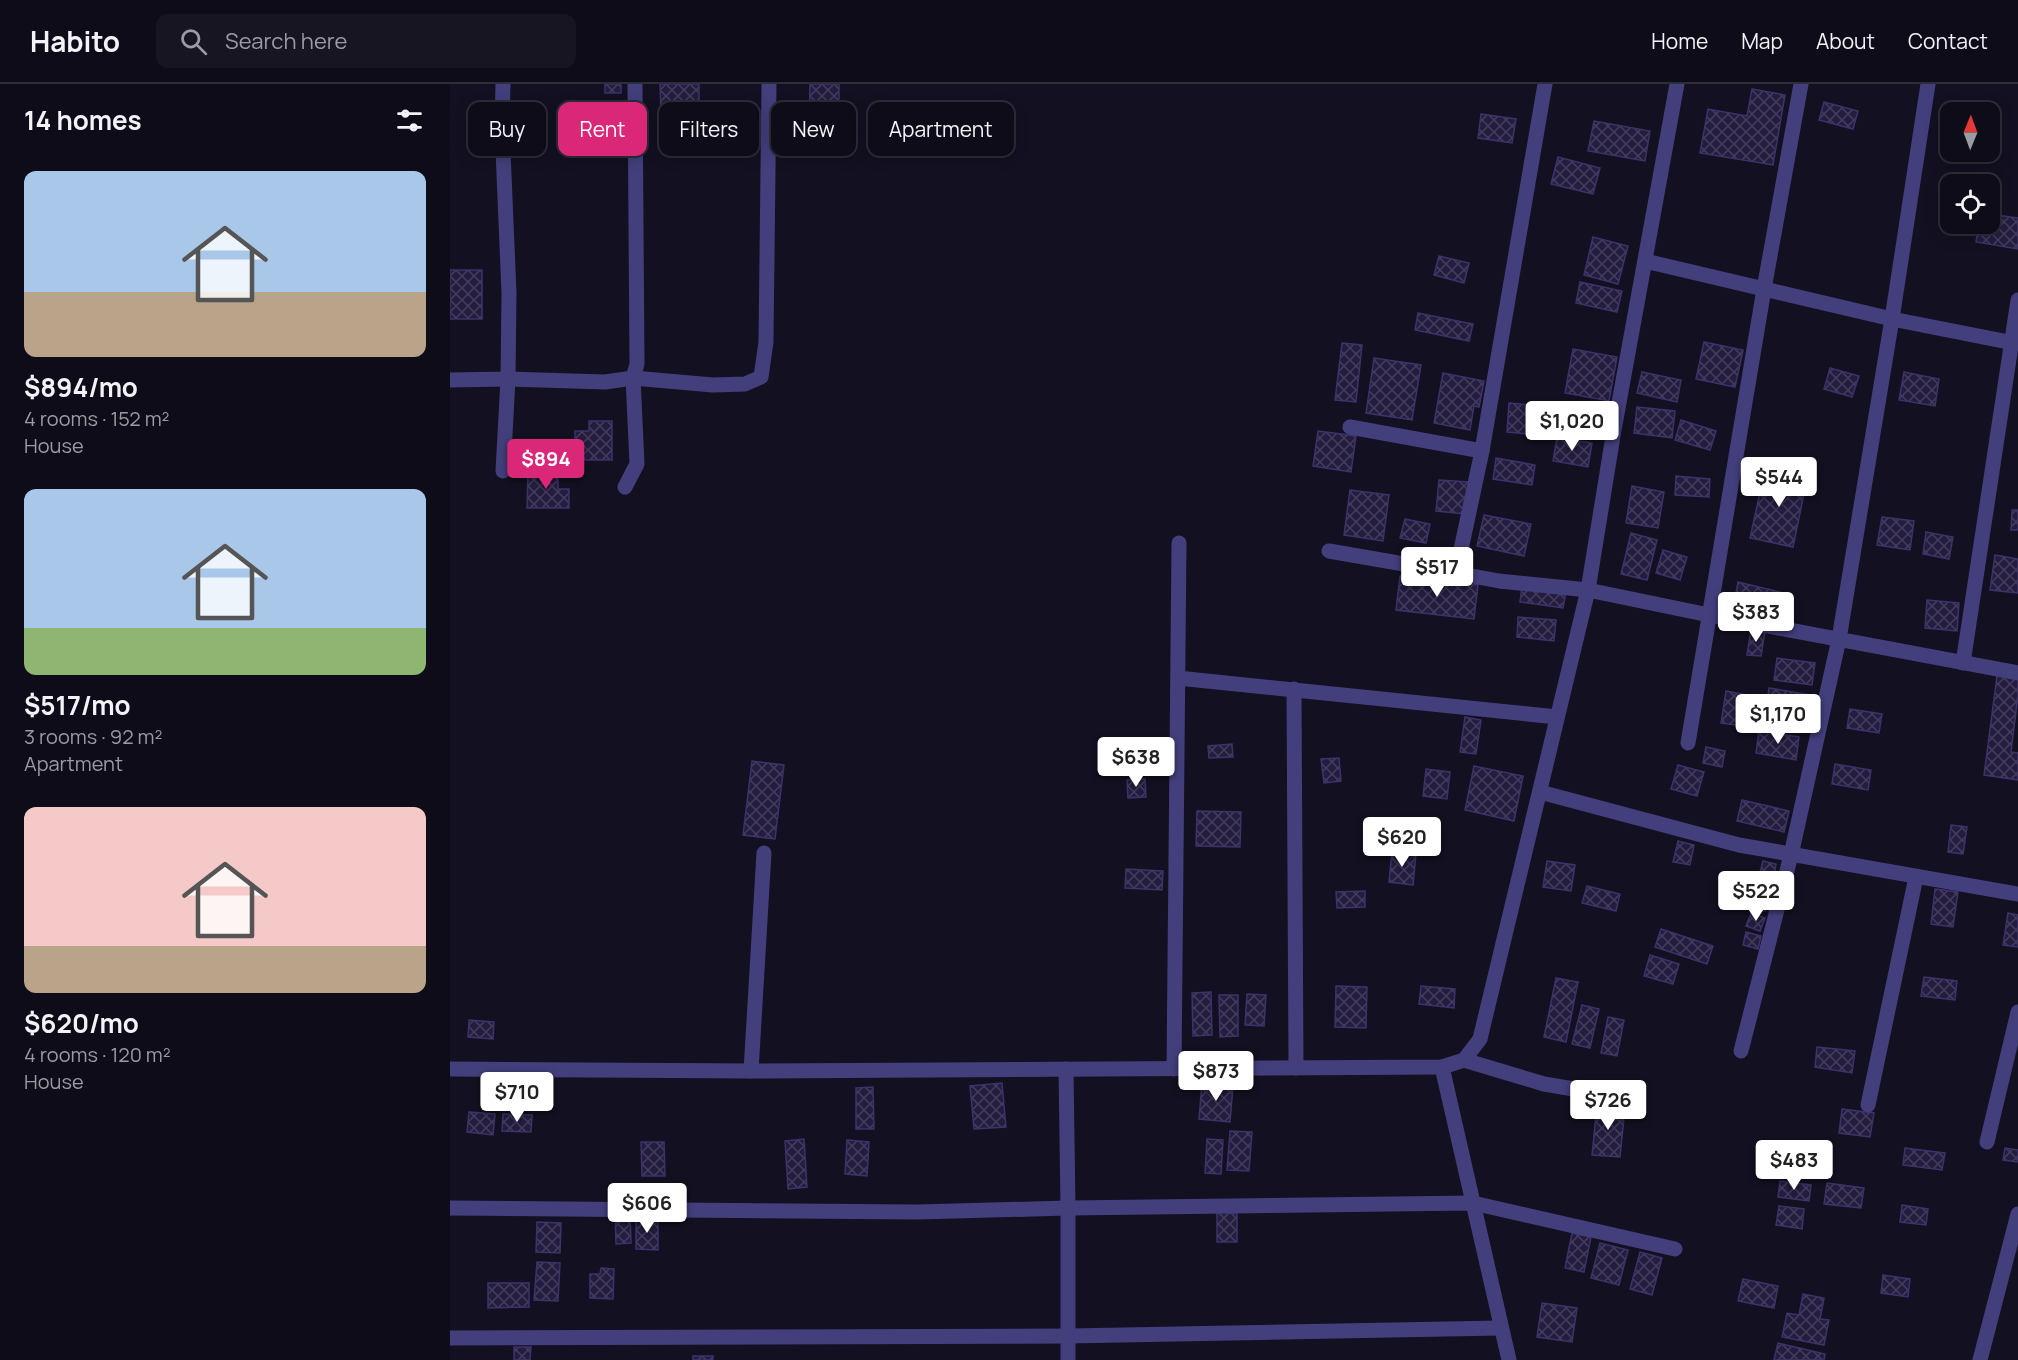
<!DOCTYPE html>
<meta charset="utf-8">
<style>
:root{--surface:#0e0c19;--page:#171522;--text:#f1f3f6;--muted:#9b9ba2;--line:#2e2c38;--accent:#db2777}
body{margin:0;font-family:Manrope,sans-serif;background:var(--page);color:var(--text);height:100vh;display:flex;flex-direction:column;font-size:22px;white-space:nowrap}
*{box-sizing:border-box;margin:0}
p{font-size:20px;color:var(--muted)}
.icon{flex:none;width:33px;height:33px;fill:none;stroke:currentColor;stroke-width:2;stroke-linecap:round;stroke-linejoin:round}
.map{position:relative;flex:1;overflow:hidden}
.sheet{display:flex;flex-direction:column;background:var(--surface);width:450px}
.sheet>*{flex:none}
.hud{position:absolute;left:18px;top:18px;width:570px;height:54px;display:flex;gap:12px}
.needle{width:39px;rotate:1deg}
.tools{position:absolute;left:1490px;top:18px;display:grid;gap:12px}
.tools a{display:grid;place-items:center;width:60px;height:60px;border-radius:12px;background:var(--surface);box-shadow:0 3px 15px #0003,0 0 0 2px var(--line);font-size:30px}
.price{position:absolute;translate:-50% -51px;padding:0 14px;border-radius:6px;background:#fff;color:#222;font-size:20px;line-height:39px;filter:drop-shadow(0 2px 3px #0008)}
.price::after{content:'';position:absolute;left:50%;top:36px;width:18px;height:14px;margin-left:-9px;background:inherit;clip-path:polygon(0 0,100% 0,50% 100%)}
.price.current{background:var(--accent);color:#fff}
ul{padding:0;list-style:none}
li{display:grid;align-content:center;gap:12px;height:318px;padding:0 24px}
li span{display:grid;place-items:center;height:186px;border-radius:12px;color:#555}
li>.icon{margin-inline-start:auto}
span .icon{width:108px;height:108px;fill:#fffc;stroke-width:1}
li b{font-size:26px}
h2{display:flex;justify-content:space-between;align-items:center;height:72px;padding:0 24px;font-size:26px}
.pill{padding:0 21px;border-radius:12px;background:var(--surface);box-shadow:0 3px 15px #0003,0 0 0 2px var(--line);font-size:21px;line-height:54px}
.pill.current{background:var(--accent);color:#fff}
header{display:flex;align-items:center;gap:36px;box-sizing:border-box;height:84px;padding:0 30px;background:var(--surface);border-bottom:2px solid var(--line)}
header strong{font-size:28px}
nav{display:flex;gap:33px;margin-inline-start:auto;font-size:21px}
.search{width:420px;height:54px;background:var(--page);display:flex;align-items:center;gap:15px;box-sizing:border-box;padding:0 21px;border-radius:12px;color:var(--muted);font-size:22px}
main{display:flex;flex:1;min-height:0}
.map>svg:first-child{display:block}
.building{fill:url(#building-cross-hatch);stroke:#3d326a;stroke-width:1.5}
.lines{fill:none;stroke-linecap:round;stroke-linejoin:round}
.service{stroke:#423f7c;stroke-width:15}
.minor{stroke:#423f7c;stroke-width:15}
</style>
<header>
<strong>Habito</strong>
<div class="search"><svg class="icon" aria-label="search" viewBox="0 0 24 24"><circle cx="10" cy="10" r="6"/><path d="M15 15l6 6"/></svg>Search here</div>
<nav><a>Home</a><a>Map</a><a>About</a><a>Contact</a></nav>
</header>
<main>
<section class="sheet">
<h2>14 homes<svg class="icon" aria-label="filters" viewBox="0 0 24 24"><path d="M4 7h16M4 17h16"/><circle cx="9" cy="7" r="2"/><circle cx="15" cy="17" r="2"/></svg></h2>
<ul>
<li><span style="background:linear-gradient(#a9c7e8 65%,#b9a48a 0)"><svg class="icon" aria-label="home" viewBox="0 0 24 24"><path d="M3 11l9-7 9 7M6 9v11h12V9"/></svg></span><div><b>$894/mo</b><p>4 rooms · 152 m²</p><p>House</p></div></li>
<li><span style="background:linear-gradient(#a9c7e8 75%,#8fb573 0)"><svg class="icon" aria-label="home" viewBox="0 0 24 24"><path d="M3 11l9-7 9 7M6 9v11h12V9"/></svg></span><div><b>$517/mo</b><p>3 rooms · 92 m²</p><p>Apartment</p></div></li>
<li><span style="background:linear-gradient(#f6c9c9 75%,#b9a48a 0)"><svg class="icon" aria-label="home" viewBox="0 0 24 24"><path d="M3 11l9-7 9 7M6 9v11h12V9"/></svg></span><div><b>$620/mo</b><p>4 rooms · 120 m²</p><p>House</p></div></li>
</ul>
</section>
<div class="map">
<svg width="1568" height="1276" viewBox="0 0 1568 1276">
<defs>
<pattern id="building-cross-hatch" width="8" height="8" patternUnits="userSpaceOnUse" patternTransform="scale(1.5)"><rect width="8" height="8" fill="#251d40"/><path d="M0 0l8 8M0 8l8-8" fill="none" stroke="#443d5c"/></pattern>
</defs>
<rect width="100%" height="100%" fill="#131021"/>
<!-- building -->
<g class="building">
<rect x="155" y="0" width="16" height="9"/>
<polygon points="210,0 249,0 249,28 211,28"/>
<polygon points="360,0 389,0 389,46 359,46"/>
<polygon points="1302,5 1335,11 1323,81 1250,69 1258,25 1297,32"/>
<polygon points="1374,18 1408,27 1403,45 1369,36"/>
<polygon points="1031,30 1066,35 1062,59 1028,54"/>
<polygon points="1144,37 1200,47 1195,77 1138,67"/>
<polygon points="360,50 388,50 388,69 360,70"/>
<polygon points="1108,73 1150,84 1143,110 1101,100"/>
<polygon points="1539,130 1568,134 1568,165 1526,158 1529,140 1539,140"/>
<polygon points="1143,153 1178,162 1168,200 1134,191"/>
<polygon points="989,172 1019,179 1014,199 984,191"/>
<rect x="0" y="186" width="32" height="49"/>
<polygon points="1130,198 1172,207 1167,228 1126,219"/>
<polygon points="968,229 1023,240 1019,257 965,246"/>
<polygon points="1254,258 1293,266 1285,303 1246,295"/>
<polygon points="892,259 912,261 906,318 885,316"/>
<polygon points="1123,265 1167,273 1159,317 1115,309"/>
<polygon points="924,274 971,281 962,336 916,329"/>
<polygon points="1380,284 1409,292 1402,313 1374,305"/>
<polygon points="1192,288 1231,296 1227,318 1187,309"/>
<polygon points="1454,288 1489,295 1485,322 1449,316"/>
<polygon points="993,289 1034,297 1029,323 1024,322 1020,346 984,339"/>
<polygon points="1106,318 1146,326 1142,348 1102,340"/>
<polygon points="1059,319 1092,322 1089,351 1057,348"/>
<polygon points="1187,323 1225,327 1222,354 1184,349"/>
<polygon points="1231,336 1266,347 1260,366 1225,356"/>
<polygon points="139,337 162,337 162,376 125,376 125,347 139,347"/>
<polygon points="868,347 906,352 901,388 863,382"/>
<polygon points="1107,353 1142,359 1138,383 1103,377"/>
<polygon points="1046,374 1085,381 1082,401 1043,395"/>
<polygon points="89,384 108,384 108,405 119,405 119,424 77,424 78,389 89,389"/>
<polygon points="1315,385 1357,395 1343,463 1300,454"/>
<polygon points="1226,392 1260,395 1259,413 1225,411"/>
<polygon points="989,396 1019,398 1015,430 986,427"/>
<polygon points="1182,402 1214,408 1208,444 1176,439"/>
<polygon points="900,406 939,411 933,457 894,451"/>
<polygon points="1562,426 1568,426 1568,446 1561,446"/>
<polygon points="1034,431 1081,440 1074,472 1027,462"/>
<polygon points="1432,433 1464,437 1460,466 1427,461"/>
<polygon points="955,435 980,440 976,459 950,454"/>
<polygon points="1476,448 1503,453 1499,475 1473,470"/>
<polygon points="1181,449 1207,456 1197,496 1171,490"/>
<polygon points="1213,466 1237,473 1230,496 1206,489"/>
<polygon points="1545,471 1568,475 1568,509 1540,506"/>
<polygon points="950,492 1028,501 1024,535 946,526"/>
<polygon points="1288,498 1330,508 1328,519 1286,509"/>
<polygon points="1072,502 1116,508 1113,524 1070,518"/>
<polygon points="1477,516 1509,519 1507,547 1475,544"/>
<polygon points="1068,533 1106,536 1104,557 1067,553"/>
<polygon points="1301,545 1315,547 1311,572 1297,571"/>
<polygon points="1327,574 1365,579 1362,601 1324,596"/>
<polygon points="1547,592 1568,595 1568,611 1561,668 1568,669 1568,696 1534,691"/>
<polygon points="1319,604 1361,611 1358,632 1316,626"/>
<polygon points="1276,607 1298,611 1293,642 1271,639"/>
<polygon points="1400,625 1432,630 1429,649 1397,644"/>
<polygon points="1015,633 1031,636 1026,670 1010,668"/>
<polygon points="1309,647 1349,653 1346,676 1306,669"/>
<polygon points="782,660 783,673 759,674 758,662"/>
<polygon points="1256,663 1275,667 1272,683 1253,679"/>
<polygon points="889,674 891,697 874,699 871,675"/>
<polygon points="302,677 334,681 325,755 293,751"/>
<polygon points="1385,680 1421,686 1418,706 1382,700"/>
<polygon points="1228,681 1254,688 1247,712 1221,705"/>
<polygon points="1024,682 1073,692 1064,737 1015,726"/>
<polygon points="976,685 1000,688 997,715 973,712"/>
<polygon points="695,695 696,713 678,714 677,696"/>
<polygon points="1292,716 1339,727 1334,748 1287,737"/>
<polygon points="747,727 791,728 790,763 746,762"/>
<polygon points="1501,741 1517,743 1513,770 1498,768"/>
<polygon points="1228,757 1244,761 1240,781 1223,778"/>
<polygon points="942,767 966,770 963,801 939,798"/>
<polygon points="1097,777 1125,781 1121,807 1093,803"/>
<polygon points="1313,777 1326,780 1324,792 1310,788"/>
<polygon points="676,785 713,787 712,806 675,804"/>
<polygon points="1309,793 1323,797 1319,809 1305,805"/>
<polygon points="1137,802 1170,810 1166,827 1132,819"/>
<polygon points="1485,805 1508,808 1503,843 1481,840"/>
<polygon points="915,807 915,823 887,824 886,808"/>
<polygon points="1303,811 1319,815 1315,827 1300,822"/>
<polygon points="1301,829 1315,834 1310,847 1296,842"/>
<polygon points="1558,829 1568,831 1568,863 1553,861"/>
<polygon points="1211,845 1263,862 1257,880 1205,863"/>
<polygon points="1296,848 1311,852 1308,865 1293,861"/>
<polygon points="1200,871 1229,880 1223,900 1194,892"/>
<polygon points="1474,893 1507,897 1505,916 1471,912"/>
<polygon points="1106,894 1128,898 1116,958 1094,953"/>
<polygon points="886,902 917,903 916,944 885,943"/>
<polygon points="971,902 1005,905 1004,924 969,920"/>
<polygon points="761,908 762,951 743,952 742,909"/>
<polygon points="797,910 816,911 814,942 795,941"/>
<polygon points="769,911 788,911 788,952 770,953"/>
<polygon points="1132,921 1149,925 1140,964 1122,960"/>
<polygon points="1158,933 1174,936 1167,972 1151,969"/>
<polygon points="19,936 44,938 43,955 18,953"/>
<polygon points="1367,963 1405,967 1402,989 1365,983"/>
<polygon points="552,999 556,1043 524,1045 520,1002"/>
<polygon points="752,999 783,1002 780,1038 749,1035"/>
<polygon points="423,1003 424,1045 406,1045 406,1004"/>
<polygon points="1147,1021 1175,1024 1170,1073 1142,1071"/>
<polygon points="1392,1025 1424,1029 1420,1053 1389,1049"/>
<polygon points="19,1028 45,1030 43,1051 17,1048"/>
<polygon points="53,1030 82,1031 81,1048 52,1047"/>
<polygon points="780,1047 802,1048 799,1087 777,1086"/>
<polygon points="354,1055 357,1103 338,1105 335,1057"/>
<polygon points="757,1055 773,1056 771,1090 755,1089"/>
<polygon points="397,1056 419,1058 417,1092 395,1090"/>
<polygon points="191,1058 214,1058 215,1092 192,1092"/>
<polygon points="1455,1064 1495,1069 1492,1086 1453,1081"/>
<polygon points="1555,1064 1568,1066 1568,1078 1553,1076"/>
<polygon points="1330,1097 1361,1101 1359,1117 1328,1113"/>
<polygon points="1377,1099 1414,1104 1411,1124 1374,1120"/>
<polygon points="1452,1121 1478,1125 1476,1141 1450,1138"/>
<polygon points="1329,1122 1354,1125 1352,1145 1326,1141"/>
<polygon points="767,1128 787,1129 787,1158 767,1158"/>
<polygon points="165,1130 180,1130 181,1159 166,1160"/>
<polygon points="186,1134 208,1134 208,1166 186,1165"/>
<polygon points="87,1138 111,1139 110,1169 86,1168"/>
<polygon points="1122,1149 1141,1153 1134,1188 1115,1184"/>
<polygon points="1150,1159 1178,1166 1169,1201 1141,1194"/>
<polygon points="1190,1168 1212,1174 1202,1211 1180,1205"/>
<polygon points="87,1178 110,1179 108,1217 84,1216"/>
<polygon points="151,1184 164,1185 163,1215 140,1214 140,1190 150,1190"/>
<polygon points="1433,1191 1460,1195 1458,1213 1431,1209"/>
<polygon points="1293,1195 1328,1202 1324,1224 1288,1217"/>
<polygon points="38,1199 79,1199 79,1223 38,1224"/>
<polygon points="1353,1210 1374,1214 1370,1235 1379,1236 1374,1261 1332,1253 1337,1229 1349,1231"/>
<polygon points="1092,1219 1127,1224 1122,1258 1087,1253"/>
<polygon points="1328,1259 1375,1270 1374,1276 1324,1276"/>
<polygon points="64,1263 81,1263 80,1276 64,1276"/>
<rect x="243" y="1272" width="20" height="4"/>
</g>
<g class="lines">
<!-- service -->
<g class="service">
<polyline points="0,296 58,295 59,209 52,43 53,0"/>
<polyline points="53,387 58,295 155,298 183,294 187,280 185,0"/>
<polyline points="175,403 187,380 183,294 263,301 295,300 311,293 316,258 319,0"/>
</g>
<!-- minor -->
<g class="minor">
<polyline points="1095,0 1032,367 1006,489 1049,497 1138,506 1259,531 1568,589"/>
<polyline points="1195,177 1442,235 1568,260"/>
<polyline points="900,343 1032,367"/>
<polyline points="879,467 1006,489"/>
<polyline points="1513,579 1568,216"/>
<polyline points="728,594 1107,633"/>
<polyline points="844,605 846,984"/>
<polyline points="1238,659 1314,205 1351,0"/>
<polyline points="1090,708 1289,761 1568,810"/>
<polyline points="1291,967 1341,771 1389,555 1442,235 1478,0"/>
<polyline points="1014,976 1094,1000 1165,1012"/>
<polyline points="992,983 1059,1276"/>
<polyline points="0,985 301,987 992,983 1014,976 1030,955 1138,506 1164,346 1227,0"/>
<polyline points="616,985 618,1124 618,1276"/>
<polyline points="724,985 729,459"/>
<polyline points="301,987 314,769"/>
<polyline points="1418,1021 1466,793"/>
<polyline points="1537,1058 1568,928"/>
<polyline points="0,1124 468,1128 618,1124 1023,1119 1225,1165"/>
<polyline points="0,1254 618,1252 1051,1244"/>
<polyline points="1530,1276 1568,1130"/>
</g>
</g>
</svg>
<div class="tools">
<a><svg class="needle" viewBox="-14 -14 28 28"><path d="M0-13l5 13h-10z" fill="#e53935"/><path d="M0 13l5-13h-10z" fill="#9b9ba2"/></svg></a>
<a><svg class="icon" aria-label="locate" viewBox="0 0 24 24"><circle cx="12" cy="12" r="6"/><path d="M12 2v4M12 18v4M2 12h4M18 12h4"/></svg></a>
</div>
<b class="price" style="left:1122px;top:368px">$1,020</b>
<b class="price current" style="left:96px;top:406px">$894</b>
<b class="price" style="left:1329px;top:424px">$544</b>
<b class="price" style="left:987px;top:514px">$517</b>
<b class="price" style="left:1306px;top:559px">$383</b>
<b class="price" style="left:1328px;top:661px">$1,170</b>
<b class="price" style="left:686px;top:704px">$638</b>
<b class="price" style="left:952px;top:784px">$620</b>
<b class="price" style="left:1306px;top:838px">$522</b>
<b class="price" style="left:766px;top:1018px">$873</b>
<b class="price" style="left:67px;top:1039px">$710</b>
<b class="price" style="left:1158px;top:1047px">$726</b>
<b class="price" style="left:1344px;top:1107px">$483</b>
<b class="price" style="left:197px;top:1150px">$606</b>
<div class="hud">
<a class="pill">Buy</a>
<a class="pill current">Rent</a>
<a class="pill">Filters</a>
<a class="pill">New</a>
<a class="pill">Apartment</a>
</div>
</div>
</main>
